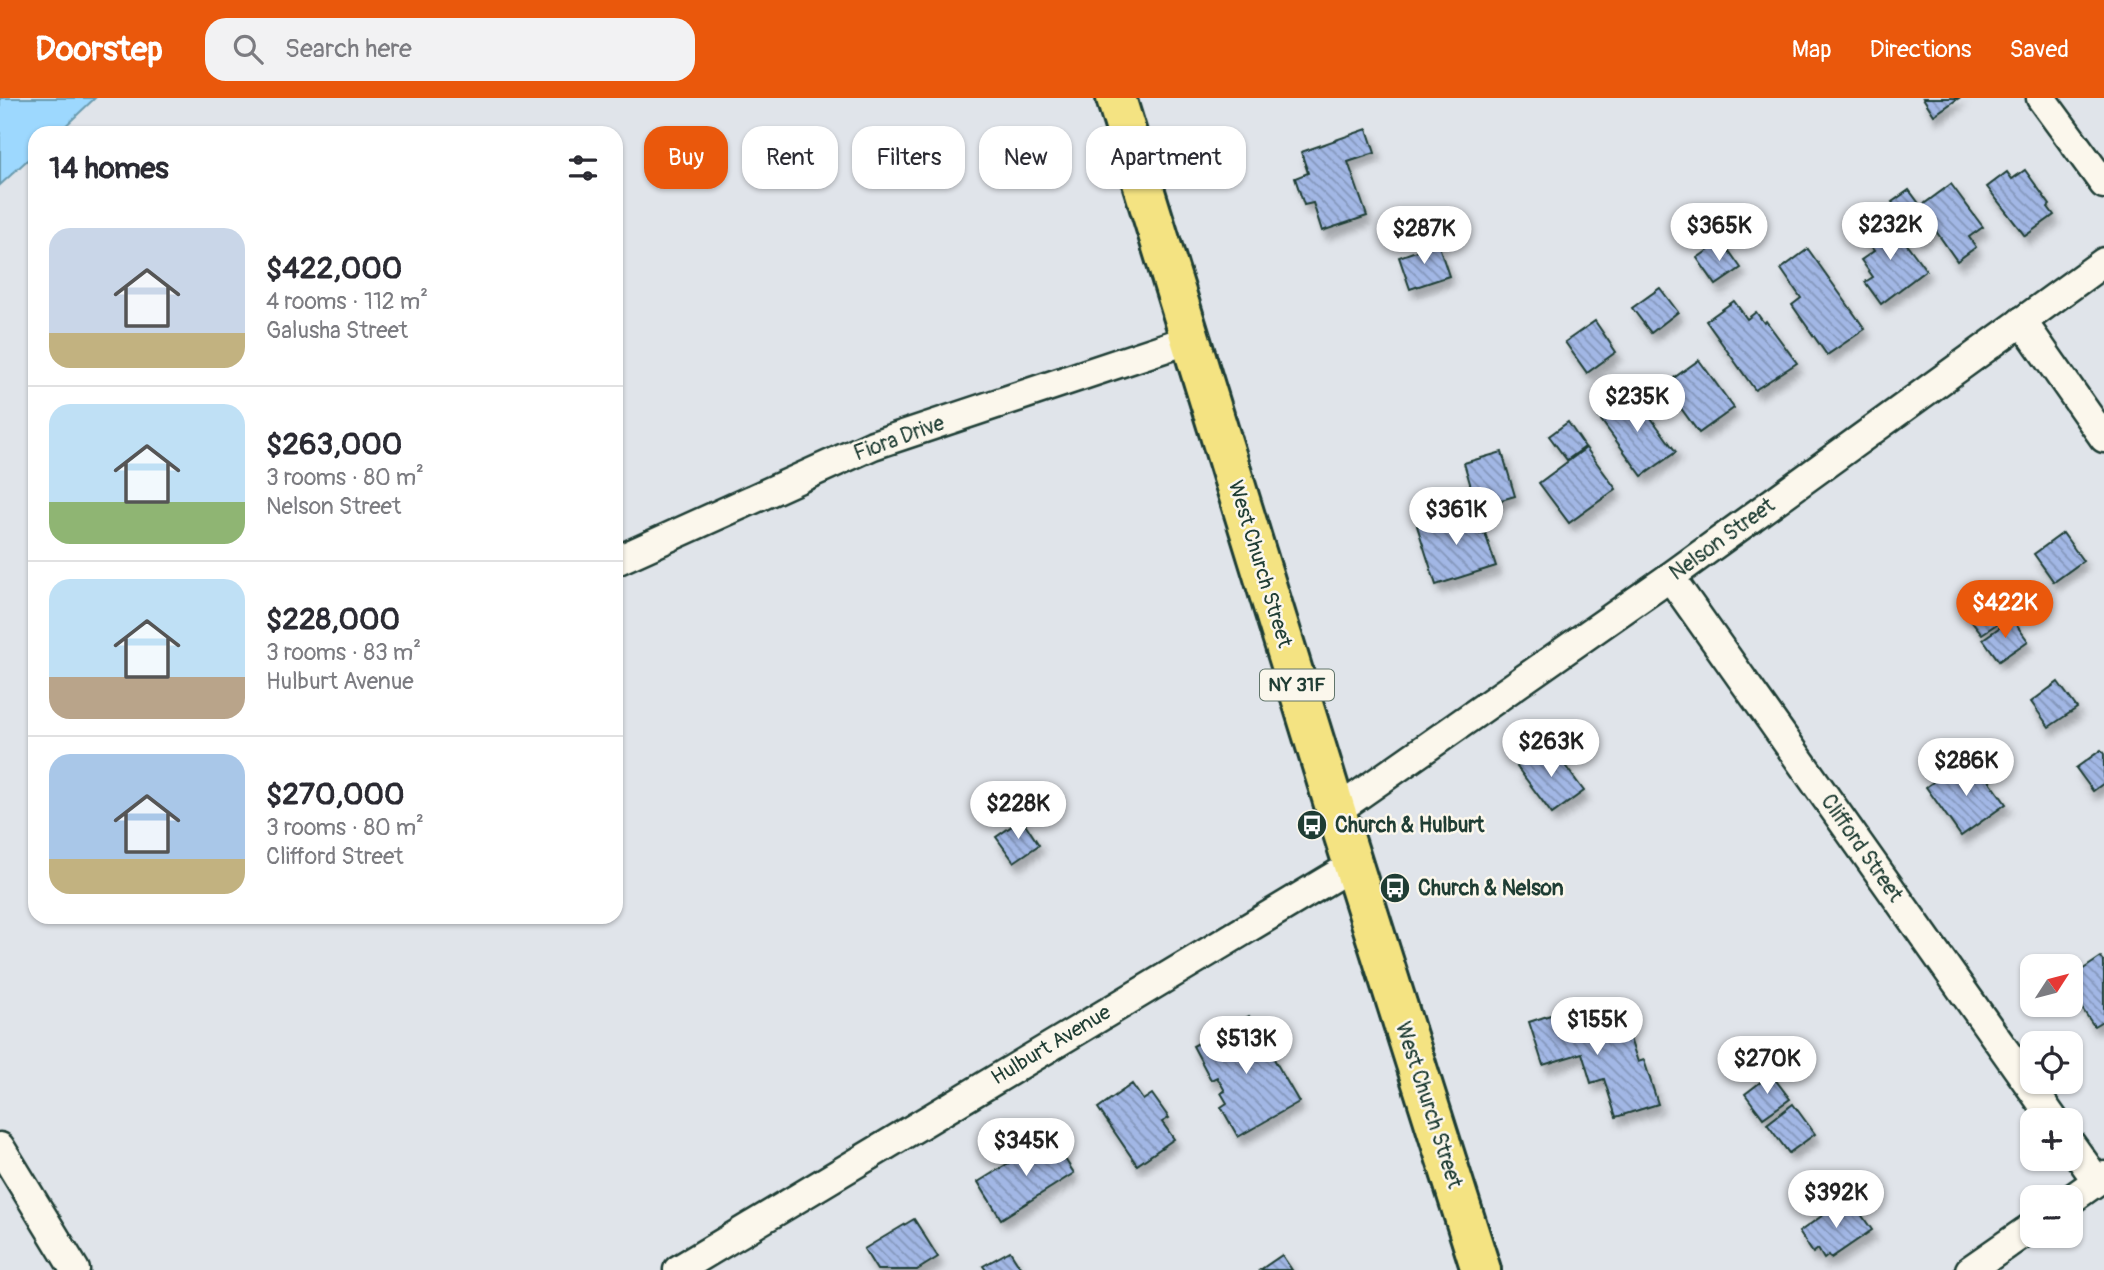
<!DOCTYPE html>
<meta charset="utf-8">
<style>
:root{--surface:#fff;--page:#f2f2f3;--text:#2b2b33;--muted:#7c7c81;--line:#e1e1e2;--accent:#ea580c}
body{margin:0;font-family:Pangolin,sans-serif;background:var(--page);color:var(--text);height:100vh;display:flex;flex-direction:column;font-size:26px;white-space:nowrap}
*{box-sizing:border-box;margin:0}
p{font-size:23px;color:var(--muted)}
.icon{flex:none;width:38px;height:38px;fill:none;stroke:currentColor;stroke-width:2;stroke-linecap:round;stroke-linejoin:round}
.map{position:relative;flex:1;overflow:hidden}
.drawer{position:absolute;left:28px;top:28px;width:595px;height:798px;display:flex;flex-direction:column;background:var(--surface);border-radius:21px;box-shadow:0 2px 5px #0004}
.drawer>*{flex:none}
.top-card{position:absolute;left:644px;top:28px;width:665px;height:63px;display:flex;gap:14px}
.needle{width:46px;rotate:54deg}
.fabs{position:absolute;left:2020px;top:856px;display:grid;gap:14px}
.fabs a{display:grid;place-items:center;width:63px;height:63px;border-radius:14px;background:var(--surface);box-shadow:0 2px 5px #0004;font-size:35px}
.price{position:absolute;translate:-50% -60px;padding:0 16px;border-radius:24px;background:#fff;color:#222;font-size:23px;line-height:46px;filter:drop-shadow(0 2px 4px #0008)}
.price::after{content:'';position:absolute;left:50%;top:42px;width:21px;height:16px;margin-left:-10px;background:inherit;clip-path:polygon(0 0,100% 0,50% 100%)}
.price.on{background:var(--accent);color:#fff}
ul{padding:0;list-style:none}
li{display:flex;align-items:center;gap:21px;height:175px;padding:0 21px}
li+li{border-top:2px solid var(--line)}
li span{display:grid;place-items:center;flex:none;width:196px;height:140px;border-radius:21px;color:#555}
li>.icon{margin-inline-start:auto}
span .icon{width:84px;height:84px;fill:#fffc;stroke-width:1}
li b{font-size:30px}
h2{display:flex;justify-content:space-between;align-items:center;height:84px;padding:0 21px;font-size:30px}
.chip{padding:0 24px;border-radius:21px;background:var(--surface);box-shadow:0 2px 5px #0004;font-size:24px;line-height:63px}
.chip.on{background:var(--accent);color:#fff}
header{display:flex;align-items:center;gap:42px;box-sizing:border-box;height:98px;padding:0 35px;background:var(--accent);color:#fff}
header strong{font-size:33px}
nav{display:flex;gap:38px;margin-inline-start:auto;font-size:24px}
.search{width:490px;height:63px;background:var(--page);display:flex;align-items:center;gap:18px;box-sizing:border-box;padding:0 24px;border-radius:21px;color:var(--muted);font-size:26px}
.map>svg:first-child{display:block}
.water{fill:#9dd8fe;stroke:#6b9aad;stroke-width:2}
.building{fill:url(#building-back-hatch);stroke:#1f3d34;stroke-width:2;filter:url(#shadow)}
.lines{fill:none;stroke-linecap:round;stroke-linejoin:round}
.street-casing{stroke:#1f3d34;stroke-width:33}
.primary-casing{stroke:#1f3d34;stroke-width:44}
.street{stroke:#fbf7ec;stroke-width:28}
.primary{stroke:#f4e382;stroke-width:38}
.labels{text-anchor:middle;dominant-baseline:central;stroke-width:5;stroke-linejoin:round;paint-order:stroke}
.shield{fill:#fbf7ec;stroke:#61756b;stroke-width:2}
.shield-label{font-size:19px;font-weight:bold;fill:#1f3d34}
.street-label{font-size:21px;fill:#1f3d34;stroke:#fbf7ec}
.poi-label{font-size:21px;font-weight:bold;fill:#1f3d34;stroke:#fbf7ec;text-anchor:start}
</style>
<header>
<strong>Doorstep</strong>
<div class="search"><svg class="icon" aria-label="search" viewBox="0 0 24 24"><circle cx="10" cy="10" r="6"/><path d="M15 15l6 6"/></svg>Search here</div>
<nav><a>Map</a><a>Directions</a><a>Saved</a></nav>
</header>
<div class="map">
<svg width="2104" height="1172" viewBox="0 0 2104 1172">
<defs>
<pattern id="building-back-hatch" width="6" height="6" patternUnits="userSpaceOnUse" patternTransform="scale(1.75)"><rect width="6" height="6" fill="#a2b7e5"/><path d="M-1 5l2 2M0 0l6 6M5-1l2 2" fill="none" stroke="#8396ba"/></pattern>
<filter id="shadow"><feDropShadow dx="4.5" dy="8" stdDeviation="3.5" flood-color="#0004"/></filter>
</defs>
<rect width="100%" height="100%" fill="#e0e4ea"/>
<filter id="ink" filterUnits="userSpaceOnUse"><feTurbulence type="fractalNoise" baseFrequency=".0143" numOctaves="2"/><feDisplacementMap in="SourceGraphic" scale="14" xChannelSelector="R" yChannelSelector="G"/><feConvolveMatrix kernelMatrix="1 2 1 2 8 2 1 2 1" color-interpolation-filters="sRGB"/></filter>
<g filter="url(#ink)">
<!-- water -->
<polygon class="water" points="0,0 95,0 58,35 35,35 35,55 0,87"/>
<!-- building -->
<g class="building">
<polygon points="1923,0 1959,0 1934,17"/>
<polygon points="1367,31 1375,55 1348,64 1367,118 1322,133 1313,105 1304,107 1295,80 1308,75 1301,54"/>
<polygon points="2025,72 2050,107 2048,109 2054,117 2025,138 1987,89 2007,74 2012,81"/>
<polygon points="1951,86 1983,129 1969,139 1976,149 1957,163 1933,129 1919,139 1892,104 1909,92 1921,108"/>
<polygon points="1888,121 1926,172 1881,206 1865,184 1873,179 1861,162 1874,153 1863,139"/>
<polygon points="1722,143 1741,170 1716,187 1697,160"/>
<polygon points="1438,145 1449,178 1410,191 1399,159"/>
<polygon points="1808,151 1865,231 1827,257 1792,207 1801,200 1781,171"/>
<polygon points="1660,190 1678,214 1651,235 1632,210"/>
<polygon points="1734,203 1747,221 1756,214 1764,225 1766,223 1797,265 1755,292 1706,223"/>
<polygon points="1595,223 1616,254 1587,275 1565,244"/>
<polygon points="1699,262 1734,310 1699,335 1664,287"/>
<polygon points="1632,294 1676,354 1642,378 1598,318"/>
<polygon points="1568,324 1585,349 1567,362 1549,338"/>
<polygon points="1586,350 1616,391 1569,425 1539,385"/>
<polygon points="1502,354 1515,398 1477,409 1464,365"/>
<polygon points="1472,411 1480,436 1485,435 1496,468 1436,487 1417,428"/>
<polygon points="2063,435 2083,463 2054,484 2034,456"/>
<polygon points="1993,493 2010,517 1982,536 1964,513"/>
<polygon points="2012,521 2028,543 1999,563 1983,541"/>
<polygon points="2058,584 2077,610 2049,629 2031,604"/>
<polygon points="1549,646 1584,693 1552,716 1517,669"/>
<polygon points="2101,652 2104,656 2104,685 2093,693 2076,670"/>
<polygon points="1962,664 1969,675 1975,671 1980,678 1984,675 2006,706 1961,738 1926,689"/>
<polygon points="1022,721 1039,747 1014,764 996,739"/>
<polygon points="2101,859 2104,863 2104,922 2094,928 2070,893 2070,880"/>
<polygon points="1578,908 1581,918 1596,913 1604,939 1627,932 1638,964 1644,962 1658,1006 1616,1019 1604,981 1591,985 1582,955 1543,967 1529,924"/>
<polygon points="1249,918 1299,1004 1238,1039 1221,1009 1227,1005 1221,995 1225,993 1217,979 1211,982 1193,948"/>
<polygon points="1771,976 1790,1001 1763,1020 1745,996"/>
<polygon points="1132,986 1143,1002 1152,996 1169,1020 1162,1024 1174,1041 1137,1067 1098,1010"/>
<polygon points="1793,1006 1815,1036 1789,1055 1767,1026"/>
<polygon points="1051,1039 1074,1075 1001,1121 978,1084"/>
<polygon points="1849,1099 1872,1132 1831,1160 1829,1157 1824,1161 1818,1151 1813,1155 1799,1134"/>
<polygon points="914,1121 938,1159 917,1172 877,1172 864,1151"/>
<polygon points="1010,1153 1022,1172 986,1172 983,1168"/>
<polygon points="1282,1157 1292,1172 1260,1172"/>
</g>
<g class="lines">
<!-- street casing -->
<g class="street-casing">
<g id="street">
<polyline points="2041,0 2104,86"/>
<polyline points="2022,223 2104,340"/>
<polyline points="616,463 873,347 1191,241"/>
<polyline points="1670,479 2054,1022"/>
<polyline points="1336,713 1670,479 2104,164"/>
<polyline points="2070,1045 2097,1083"/>
<polyline points="0,1049 75,1172"/>
<polyline points="2070,1102 2104,1078"/>
<polyline points="678,1172 1353,767"/>
<polyline points="1970,1172 2032,1129"/>
</g>
</g>
<!-- primary casing -->
<g class="primary-casing">
<polyline id="primary" points="1116,0 1336,713 1481,1172"/>
</g>
<!-- street -->
<use href="#street" class="street"/>
<!-- primary -->
<use href="#primary" class="primary"/>
</g>
</g>
<!-- icons -->
<defs>
<g id="bus-disc" transform="scale(1.575)"><circle r="9.5" fill="#1f3d34" stroke="#fbf7ec"/><path d="M-5-6H5V4H4V6H2V4H-2V6H-4V4H-5ZM-3.5-4V0h7V-4ZM-3.5 1.2v1.5H-2V1.2ZM2 1.2v1.5H3.5V1.2Z" fill="#fff"/></g>
</defs>
<g fill-rule="evenodd">
<use href="#bus-disc" x="1312" y="727"/>
<use href="#bus-disc" x="1395" y="790"/>
</g>
<g class="labels">
<!-- shield labels -->
<rect class="shield" x="1260" y="571.5" width="74" height="31" rx="5"/>
<g class="shield-label">
<text x="1297" y="587">NY 31F</text>
</g>
<!-- street labels -->
<g class="street-label">
<text transform="translate(899 340) rotate(-20)">Fiora Drive</text>
<text transform="translate(1722 441) rotate(-36)">Nelson Street</text>
<text transform="translate(1260 466) rotate(73)">West Church Street</text>
<text transform="translate(1862 750) rotate(55)">Clifford Street</text>
<text transform="translate(1051 947) rotate(-31)">Hulburt Avenue</text>
<text transform="translate(1429 1007) rotate(72)">West Church Street</text>
</g>
<!-- poi labels -->
<g class="poi-label">
<text x="1335" y="727">Church &amp; Hulburt</text>
<text x="1418" y="790">Church &amp; Nelson</text>
</g>
</g>
</svg>
<div class="fabs">
<a><svg class="needle" viewBox="-14 -14 28 28"><path d="M0-13l5 13h-10z" fill="#e53935"/><path d="M0 13l5-13h-10z" fill="#7c7c81"/></svg></a>
<a><svg class="icon" aria-label="locate" viewBox="0 0 24 24"><circle cx="12" cy="12" r="6"/><path d="M12 2v4M12 18v4M2 12h4M18 12h4"/></svg></a>
<a>+</a>
<a>−</a>
</div>
<b class="price" style="left:1890px;top:164px">$232K</b>
<b class="price" style="left:1719px;top:165px">$365K</b>
<b class="price" style="left:1424px;top:168px">$287K</b>
<b class="price" style="left:1637px;top:336px">$235K</b>
<b class="price" style="left:1456px;top:449px">$361K</b>
<b class="price on" style="left:2005px;top:542px">$422K</b>
<b class="price" style="left:1551px;top:681px">$263K</b>
<b class="price" style="left:1966px;top:700px">$286K</b>
<b class="price" style="left:1018px;top:743px">$228K</b>
<b class="price" style="left:1597px;top:959px">$155K</b>
<b class="price" style="left:1246px;top:978px">$513K</b>
<b class="price" style="left:1767px;top:998px">$270K</b>
<b class="price" style="left:1026px;top:1080px">$345K</b>
<b class="price" style="left:1836px;top:1132px">$392K</b>
<div class="top-card">
<a class="chip on">Buy</a>
<a class="chip">Rent</a>
<a class="chip">Filters</a>
<a class="chip">New</a>
<a class="chip">Apartment</a>
</div>
<section class="drawer">
<h2>14 homes<svg class="icon" aria-label="filters" viewBox="0 0 24 24"><path d="M4 7h16M4 17h16"/><circle cx="9" cy="7" r="2"/><circle cx="15" cy="17" r="2"/></svg></h2>
<ul>
<li><span style="background:linear-gradient(#c9d6e8 75%,#c2b280 0)"><svg class="icon" aria-label="home" viewBox="0 0 24 24"><path d="M3 11l9-7 9 7M6 9v11h12V9"/></svg></span><div><b>$422,000</b><p>4 rooms · 112 m²</p><p>Galusha Street</p></div></li>
<li><span style="background:linear-gradient(#bfe0f5 70%,#8fb573 0)"><svg class="icon" aria-label="home" viewBox="0 0 24 24"><path d="M3 11l9-7 9 7M6 9v11h12V9"/></svg></span><div><b>$263,000</b><p>3 rooms · 80 m²</p><p>Nelson Street</p></div></li>
<li><span style="background:linear-gradient(#bfe0f5 70%,#b9a48a 0)"><svg class="icon" aria-label="home" viewBox="0 0 24 24"><path d="M3 11l9-7 9 7M6 9v11h12V9"/></svg></span><div><b>$228,000</b><p>3 rooms · 83 m²</p><p>Hulburt Avenue</p></div></li>
<li><span style="background:linear-gradient(#a9c7e8 75%,#c2b280 0)"><svg class="icon" aria-label="home" viewBox="0 0 24 24"><path d="M3 11l9-7 9 7M6 9v11h12V9"/></svg></span><div><b>$270,000</b><p>3 rooms · 80 m²</p><p>Clifford Street</p></div></li>
</ul>
</section>
</div>
